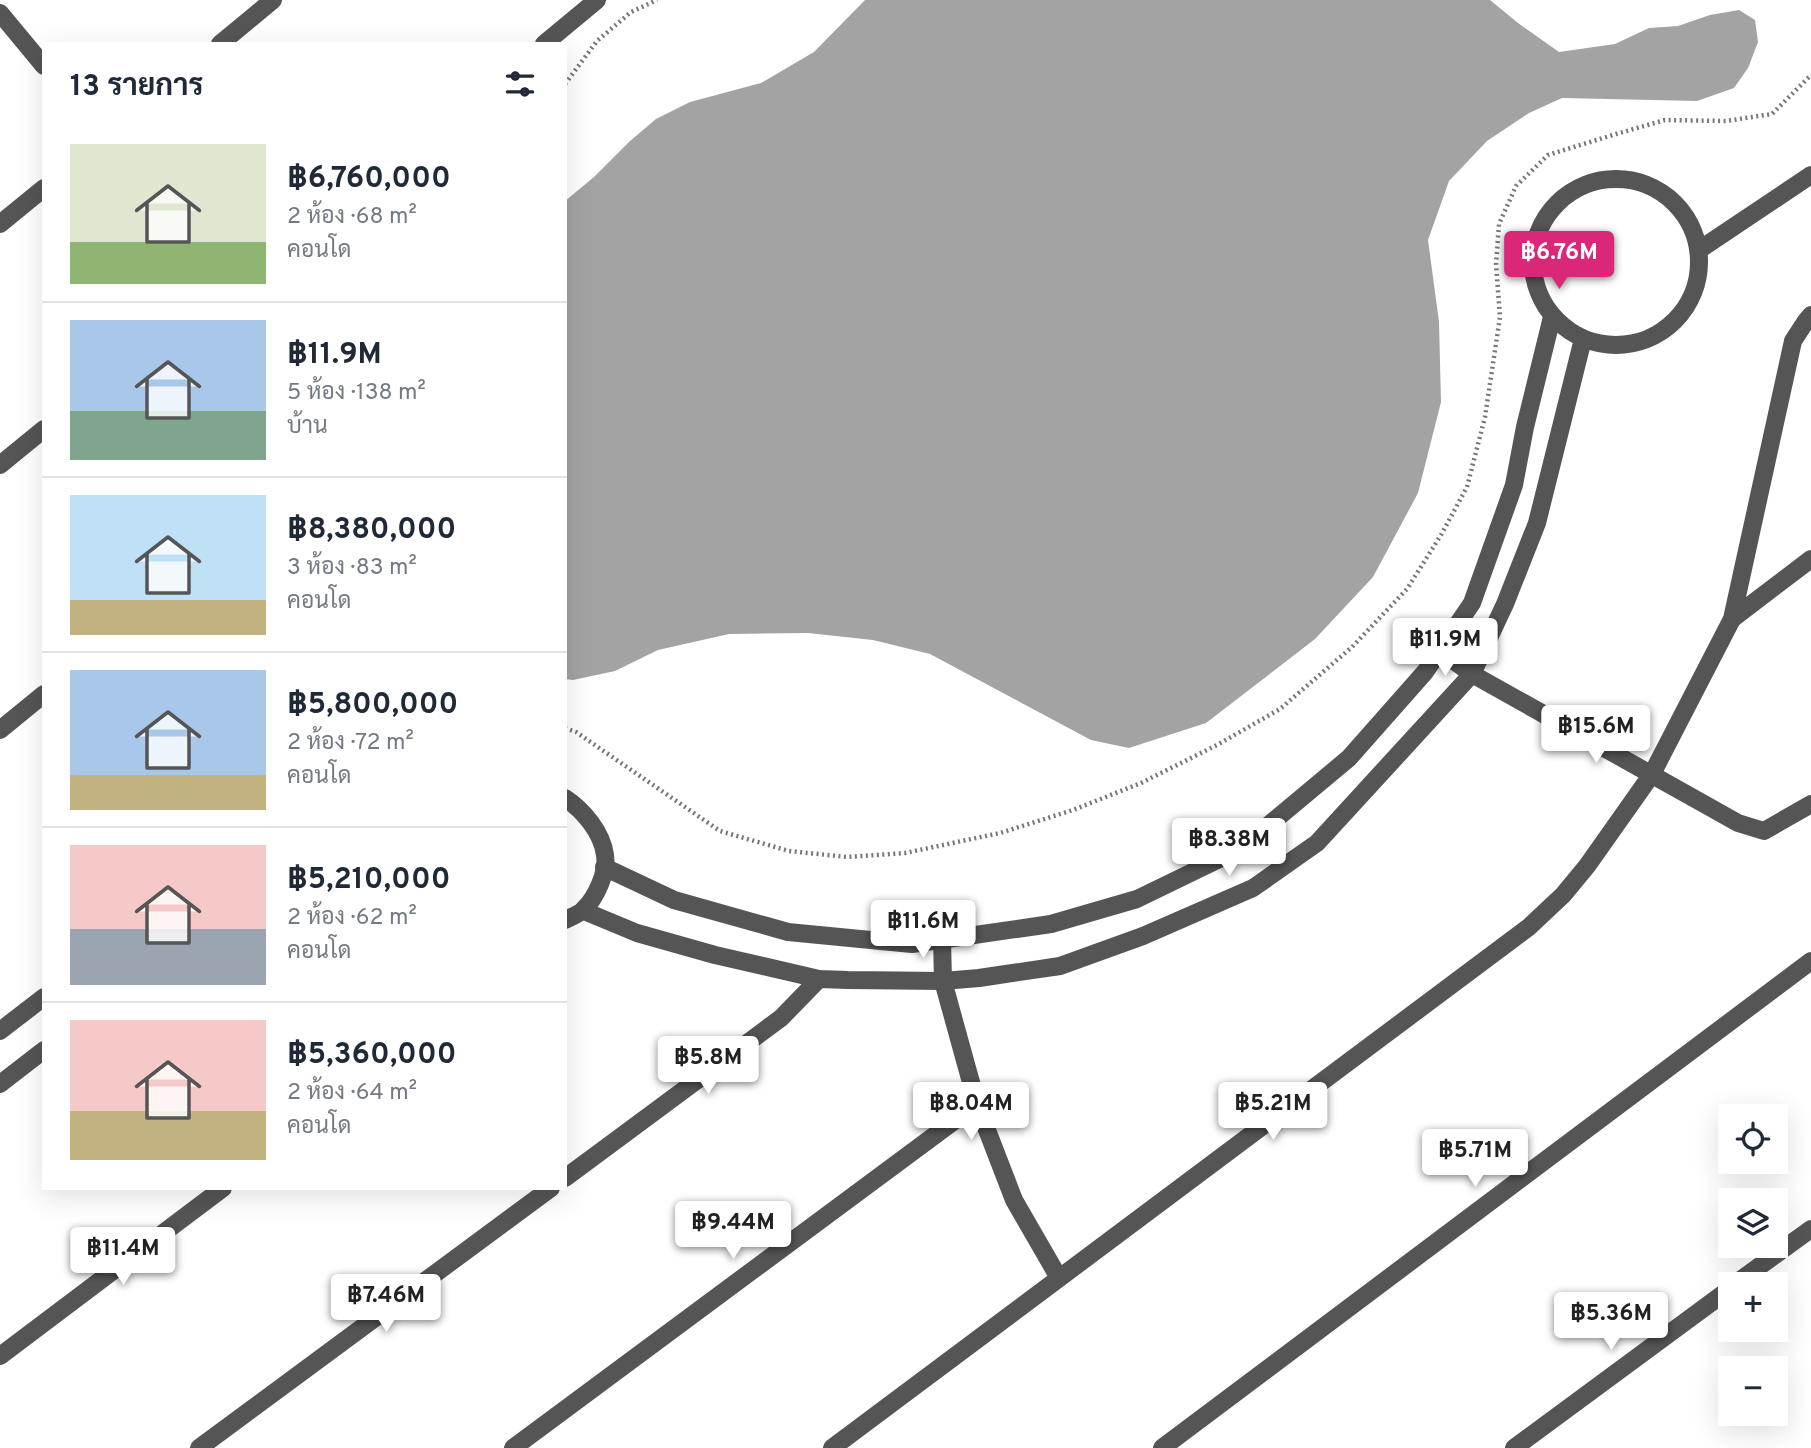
<!DOCTYPE html>
<html lang="th">
<meta charset="utf-8">
<style>
:root{--surface:#fff;--page:#f2f2f3;--text:#1f2937;--muted:#747a83;--line:#e0e1e3;--accent:#db2777}
body{margin:0;font-family:Overpass,Sarabun,sans-serif;background:var(--page);color:var(--text);height:100vh;display:flex;flex-direction:column;font-size:26px;white-space:nowrap}
*{box-sizing:border-box;margin:0}
p{font-size:23px;color:var(--muted)}
.icon{flex:none;width:38px;height:38px;fill:none;stroke:currentColor;stroke-width:2;stroke-linecap:round;stroke-linejoin:round}
.map{position:relative;flex:1;overflow:hidden}
.panel{position:absolute;left:42px;top:42px;width:525px;height:1148px;display:flex;flex-direction:column;background:var(--surface);border-radius:0px;box-shadow:0 7px 28px #0002}
.panel>*{flex:none}
.controls{position:absolute;left:1718px;top:1104px;display:grid;gap:14px}
.controls a{display:grid;place-items:center;width:70px;height:70px;border-radius:0px;background:var(--surface);box-shadow:0 7px 28px #0002;font-size:35px}
.price{position:absolute;translate:-50% -60px;padding:0 16px;border-radius:7px;background:#fff;color:#222;font-size:23px;line-height:46px;filter:drop-shadow(0 2px 4px #0008)}
.price::after{content:'';position:absolute;left:50%;top:42px;width:21px;height:16px;margin-left:-10px;background:inherit;clip-path:polygon(0 0,100% 0,50% 100%)}
.price.on{background:var(--accent);color:#fff}
ul{padding:0;list-style:none}
li{display:flex;align-items:center;gap:21px;height:175px;padding:0 28px}
li+li{border-top:2px solid var(--line)}
li span{display:grid;place-items:center;flex:none;width:196px;height:140px;border-radius:0px;color:#555}
li>.icon{margin-inline-start:auto}
span .icon{width:84px;height:84px;fill:#fffc;stroke-width:1}
li b{font-size:30px}
h2{display:flex;justify-content:space-between;align-items:center;height:84px;padding:0 28px;font-size:30px}
.map>svg:first-child{display:block}
.water{fill:#a3a3a3}
.lines{fill:none;stroke-linecap:round;stroke-linejoin:round}
.path{stroke:#777;stroke-width:4.5;stroke-dasharray:2 3.5;stroke-linecap:butt}
.minor{stroke:#555;stroke-width:18}
</style>
<div class="map">
<svg width="1811" height="1448" viewBox="0 0 1811 1448">
<rect width="100%" height="100%" fill="#fff"/>
<!-- water -->
<polygon class="water" points="865,0 1490,0 1518,23 1559,52 1615,44 1649,28 1678,26 1710,15 1739,10 1755,20 1758,42 1748,68 1734,88 1697,101 1562,98 1529,113 1487,141 1449,181 1428,240 1439,322 1441,402 1418,493 1373,577 1315,639 1206,723 1129,748 1091,740 930,654 873,640 808,633 729,634 658,650 615,671 573,680 565,679 565,201 594,177 630,141 656,119 690,102 761,83 814,52"/>
<g class="lines">
<!-- path -->
<g class="path">
<polyline points="565,84 597,41 631,12 657,0"/>
<polyline points="565,728 576,732 720,831 789,851 847,857 905,853 1000,833 1073,810 1141,783 1217,745 1280,709 1352,647 1407,589 1441,535 1467,487 1485,417 1500,317 1496,264 1499,224 1516,186 1548,155 1616,134 1665,120 1726,121 1772,114 1811,75"/>
</g>
<!-- minor -->
<g class="minor">
<polyline points="0,13 44,66"/>
<polyline points="220,44 273,0"/>
<polyline points="544,44 597,0"/>
<circle cx="1616" cy="262" r="83"/>
<polyline points="0,224 44,188"/>
<polyline points="1699,250 1811,175"/>
<polyline points="0,465 44,429"/>
<polyline points="1732,619 1811,559"/>
<polyline points="1440,651 1472,674 1738,823 1764,831 1811,804"/>
<polyline points="0,730 44,694"/>
<path d="M 565,798 C 583,810 602,832 605,855 C 608,871 596,898 584,909 C 580,914 571,917 565,920"/>
<polyline points="604,867 674,900 788,932 912,944 1051,924 1137,899 1240,849 1349,758 1425,672 1472,603 1514,485 1525,427 1552,317"/>
<polyline points="584,911 637,933 715,955 819,979 848,980 943,981 979,978 1060,966 1143,936 1253,888 1317,843 1472,674 1505,604 1537,523 1583,339"/>
<polyline points="942,939 943,981 977,1104 1014,1200 1059,1278"/>
<polyline points="0,1031 44,997"/>
<polyline points="0,1084 44,1050"/>
<polyline points="565,1178 781,1018 819,979"/>
<polyline points="1735,1284 1811,1229"/>
<polyline points="0,1356 223,1188"/>
<polyline points="199,1448 551,1188"/>
<polyline points="513,1448 977,1104"/>
<polyline points="832,1448 1529,927 1563,895 1587,866 1652,774 1732,619 1793,341 1806,321 1811,315"/>
<polyline points="1162,1448 1811,961"/>
<polyline points="1514,1448 1731,1288"/>
</g>
</g>
</svg>
<div class="controls">
<a><svg class="icon" aria-label="locate" viewBox="0 0 24 24"><circle cx="12" cy="12" r="6"/><path d="M12 2v4M12 18v4M2 12h4M18 12h4"/></svg></a>
<a><svg class="icon" aria-label="layers" viewBox="0 0 24 24"><path d="M12 4l9 5-9 5-9-5zM3 14l9 5 9-5"/></svg></a>
<a>+</a>
<a>−</a>
</div>
<b class="price on" style="left:1559px;top:291px">฿6.76M</b>
<b class="price" style="left:1445px;top:678px">฿11.9M</b>
<b class="price" style="left:1596px;top:765px">฿15.6M</b>
<b class="price" style="left:1229px;top:878px">฿8.38M</b>
<b class="price" style="left:923px;top:960px">฿11.6M</b>
<b class="price" style="left:708px;top:1096px">฿5.8M</b>
<b class="price" style="left:971px;top:1142px">฿8.04M</b>
<b class="price" style="left:1273px;top:1142px">฿5.21M</b>
<b class="price" style="left:1475px;top:1189px">฿5.71M</b>
<b class="price" style="left:733px;top:1261px">฿9.44M</b>
<b class="price" style="left:123px;top:1287px">฿11.4M</b>
<b class="price" style="left:386px;top:1334px">฿7.46M</b>
<b class="price" style="left:1611px;top:1352px">฿5.36M</b>
<section class="panel">
<h2>13 รายการ<svg class="icon" aria-label="filters" viewBox="0 0 24 24"><path d="M4 7h16M4 17h16"/><circle cx="9" cy="7" r="2"/><circle cx="15" cy="17" r="2"/></svg></h2>
<ul>
<li><span style="background:linear-gradient(#dfe7d0 70%,#8fb573 0)"><svg class="icon" aria-label="home" viewBox="0 0 24 24"><path d="M3 11l9-7 9 7M6 9v11h12V9"/></svg></span><div><b>฿6,760,000</b><p>2 ห้อง · 68 m²</p><p>คอนโด</p></div></li>
<li><span style="background:linear-gradient(#a9c7e8 65%,#7fa58c 0)"><svg class="icon" aria-label="home" viewBox="0 0 24 24"><path d="M3 11l9-7 9 7M6 9v11h12V9"/></svg></span><div><b>฿11.9M</b><p>5 ห้อง · 138 m²</p><p>บ้าน</p></div></li>
<li><span style="background:linear-gradient(#bfe0f5 75%,#c2b280 0)"><svg class="icon" aria-label="home" viewBox="0 0 24 24"><path d="M3 11l9-7 9 7M6 9v11h12V9"/></svg></span><div><b>฿8,380,000</b><p>3 ห้อง · 83 m²</p><p>คอนโด</p></div></li>
<li><span style="background:linear-gradient(#a9c7e8 75%,#c2b280 0)"><svg class="icon" aria-label="home" viewBox="0 0 24 24"><path d="M3 11l9-7 9 7M6 9v11h12V9"/></svg></span><div><b>฿5,800,000</b><p>2 ห้อง · 72 m²</p><p>คอนโด</p></div></li>
<li><span style="background:linear-gradient(#f6c9c9 60%,#9aa5b1 0)"><svg class="icon" aria-label="home" viewBox="0 0 24 24"><path d="M3 11l9-7 9 7M6 9v11h12V9"/></svg></span><div><b>฿5,210,000</b><p>2 ห้อง · 62 m²</p><p>คอนโด</p></div></li>
<li><span style="background:linear-gradient(#f6c9c9 65%,#c2b280 0)"><svg class="icon" aria-label="home" viewBox="0 0 24 24"><path d="M3 11l9-7 9 7M6 9v11h12V9"/></svg></span><div><b>฿5,360,000</b><p>2 ห้อง · 64 m²</p><p>คอนโด</p></div></li>
</ul>
</section>
</div>
